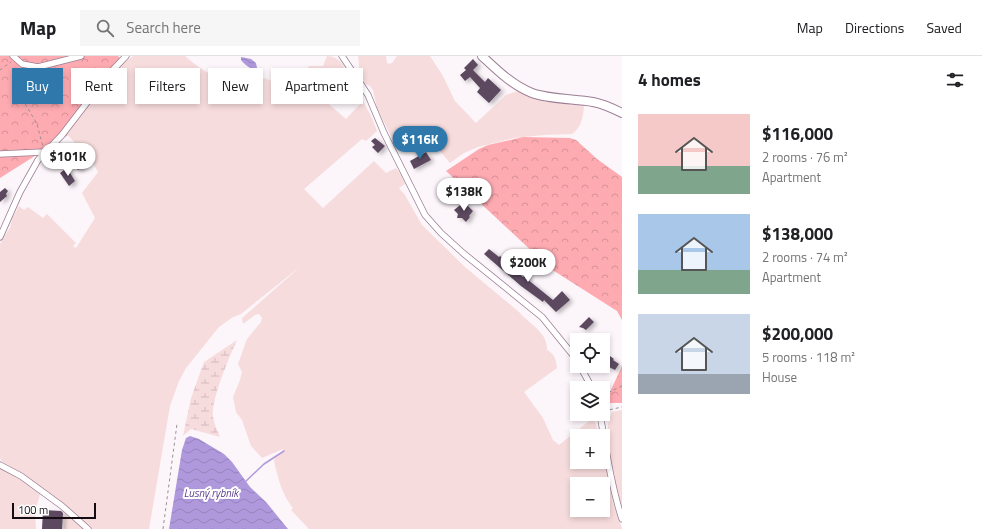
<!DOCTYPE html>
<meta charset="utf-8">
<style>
:root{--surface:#fff;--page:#f6f6f6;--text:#202124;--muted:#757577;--line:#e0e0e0;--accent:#2f78ac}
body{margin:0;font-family:"Titillium Web",sans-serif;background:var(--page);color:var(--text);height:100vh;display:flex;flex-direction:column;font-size:15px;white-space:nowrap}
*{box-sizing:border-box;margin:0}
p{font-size:13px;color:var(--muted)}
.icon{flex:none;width:22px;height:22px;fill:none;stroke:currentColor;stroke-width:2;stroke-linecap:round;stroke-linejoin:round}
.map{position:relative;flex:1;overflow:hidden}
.details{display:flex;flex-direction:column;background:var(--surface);width:360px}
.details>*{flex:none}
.banner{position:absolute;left:12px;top:12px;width:380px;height:36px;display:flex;gap:8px}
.fabs{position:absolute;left:570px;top:277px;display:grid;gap:8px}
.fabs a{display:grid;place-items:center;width:40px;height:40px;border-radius:0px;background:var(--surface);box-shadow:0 2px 6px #0003;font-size:20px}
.scale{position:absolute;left:12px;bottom:10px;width:84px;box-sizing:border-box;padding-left:4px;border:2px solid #150b13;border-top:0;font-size:11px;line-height:14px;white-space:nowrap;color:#150b13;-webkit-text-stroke:3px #fff;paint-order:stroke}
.price{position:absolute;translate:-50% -34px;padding:0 9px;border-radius:14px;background:#fff;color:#222;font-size:13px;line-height:26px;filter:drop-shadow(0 1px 2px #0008)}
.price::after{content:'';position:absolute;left:50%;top:24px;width:12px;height:9px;margin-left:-6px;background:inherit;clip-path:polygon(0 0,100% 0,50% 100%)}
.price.active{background:var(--accent);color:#fff}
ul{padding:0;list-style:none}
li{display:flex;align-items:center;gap:12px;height:100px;padding:0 16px}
li span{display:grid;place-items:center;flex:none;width:112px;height:80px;border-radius:0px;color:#555}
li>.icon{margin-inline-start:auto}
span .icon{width:48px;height:48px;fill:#fffc;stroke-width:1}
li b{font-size:17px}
h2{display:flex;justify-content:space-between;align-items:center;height:48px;padding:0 16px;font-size:17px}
.pill{padding:0 14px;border-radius:0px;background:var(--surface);box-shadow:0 2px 6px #0003;font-size:14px;line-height:36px}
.pill.active{background:var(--accent);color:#fff}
header{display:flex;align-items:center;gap:24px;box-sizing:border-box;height:56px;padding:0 20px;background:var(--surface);border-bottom:1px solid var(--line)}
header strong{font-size:19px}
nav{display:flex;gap:22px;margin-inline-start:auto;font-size:14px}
.search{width:280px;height:36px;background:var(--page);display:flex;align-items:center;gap:10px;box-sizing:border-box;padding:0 14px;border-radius:0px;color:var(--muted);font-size:15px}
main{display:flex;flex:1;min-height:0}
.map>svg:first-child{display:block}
.grass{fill:#f7dcdd;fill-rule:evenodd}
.forest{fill:url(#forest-crowns)}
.wetland{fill:url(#wetland-marsh)}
.water{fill:url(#water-waves)}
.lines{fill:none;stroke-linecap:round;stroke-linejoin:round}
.stream{stroke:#af99dc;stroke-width:1.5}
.building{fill:#5b4861;filter:url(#shadow)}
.street-casing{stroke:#9c7e94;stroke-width:7}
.secondary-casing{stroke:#9c7e94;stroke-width:10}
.path{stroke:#999197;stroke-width:1;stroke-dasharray:3 3;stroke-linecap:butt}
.street{stroke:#fff;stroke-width:5.5}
.secondary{stroke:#fff;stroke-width:8}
.labels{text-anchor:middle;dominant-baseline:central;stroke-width:4;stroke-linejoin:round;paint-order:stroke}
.water-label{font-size:11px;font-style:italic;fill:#5d3e8e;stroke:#fff}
</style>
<header>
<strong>Map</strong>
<div class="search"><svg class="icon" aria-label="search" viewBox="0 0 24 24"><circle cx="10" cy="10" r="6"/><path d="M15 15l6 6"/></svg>Search here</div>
<nav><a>Map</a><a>Directions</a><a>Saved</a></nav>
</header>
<main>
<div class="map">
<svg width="622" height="473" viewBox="0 0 622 473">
<defs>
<pattern id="forest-crowns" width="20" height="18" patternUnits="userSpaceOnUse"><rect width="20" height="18" fill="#fdaab1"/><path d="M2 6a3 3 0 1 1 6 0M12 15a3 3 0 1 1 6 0" fill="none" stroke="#d89197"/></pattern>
<pattern id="wetland-marsh" width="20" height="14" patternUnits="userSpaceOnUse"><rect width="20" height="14" fill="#f7dcdd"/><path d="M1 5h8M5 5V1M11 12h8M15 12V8" fill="none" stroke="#d3bbbd"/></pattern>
<pattern id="water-waves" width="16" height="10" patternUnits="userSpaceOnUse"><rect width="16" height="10" fill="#af99dc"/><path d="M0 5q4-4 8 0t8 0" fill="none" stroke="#9682bc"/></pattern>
<filter id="shadow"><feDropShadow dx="3" dy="2" stdDeviation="2" flood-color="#0004"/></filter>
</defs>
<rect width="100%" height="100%" fill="#fcf5fa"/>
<!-- grass -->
<g class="grass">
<path d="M 133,0 L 185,0 C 204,16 216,24 241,26 C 251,27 256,27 265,22 L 294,36 L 309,10 L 323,10 L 327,0 C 335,0 340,4 344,11 L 324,44 L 346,63 L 363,45 L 372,62 L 377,75 L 366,85 L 362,83 L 304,133 L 323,152 L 374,105 L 386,117 L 396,112 L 401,119 L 405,128 L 399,132 L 405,139 L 422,169 L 465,211 L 519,256 C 529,268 548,276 547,294 C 555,298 556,304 557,312 L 524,336 L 543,362 L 553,384 L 559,389 L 594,361 L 599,380 L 577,380 L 577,406 L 603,406 L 603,397 L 613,446 L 622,473 L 309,473 L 291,454 L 293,452 C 281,436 279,425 274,405 L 275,402 L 283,395 L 283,393 L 262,402 L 251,390 L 242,364 L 236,356 L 233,341 L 240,324 L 242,316 L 238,308 L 247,283 L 261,266 L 262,262 L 259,258 L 255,259 L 243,268 L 242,262 L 301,210 L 241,258 L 233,261 L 219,271 L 186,312 L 179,325 L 170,350 L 149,473 L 90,473 L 16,415 L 2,406 L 0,402 L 0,188 L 3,182 L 10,172 L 12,163 L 19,150 L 24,154 L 28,151 L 43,162 L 47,158 L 76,187 L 73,190 L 76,192 L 95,162 L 82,137 L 98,116 L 94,109 L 67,78 C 84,56 111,14 133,0 ZM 577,428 L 603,428 L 603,454 L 577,454 Z"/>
<path d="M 358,0 L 386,0 L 387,7 L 389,8 L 392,7 L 397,0 L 430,0 L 443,20 L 455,45 L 476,67 L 506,39 L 518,35 L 531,40 L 584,47 C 584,57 582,72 572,78 L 544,79 L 514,82 L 478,91 L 464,97 L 450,107 L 434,88 L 423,80 L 396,90 L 377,52 L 373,34 L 370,30 L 365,28 L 360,19 Z"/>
<path d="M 622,354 L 622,455 C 612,428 607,397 608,368 C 609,364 611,360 612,356 Z"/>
<polygon points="0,411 20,423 39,436 40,438 35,456 36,473 0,473"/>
<polygon points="65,457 84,473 64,473"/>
</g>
<!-- forest -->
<g class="forest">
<polygon points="0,0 118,0 120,2 92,45 67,78 68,79 0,122"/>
<polygon points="523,81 570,82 576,84 597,103 622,121 622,264 617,255 551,213 446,115 479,93 488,89"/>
<polygon points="622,310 622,347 605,347"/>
</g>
<!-- wetland -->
<path class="wetland" d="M 237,284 C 229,302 211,343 213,361 C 214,368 218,375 220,381 L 191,373 L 183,380 L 191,342 L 204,306 Z"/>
<!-- water -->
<g class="water">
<path d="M 241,1 L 251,3 L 256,7 L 257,12 L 254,14 C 249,12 244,8 241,4 Z"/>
<polygon points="190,380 199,383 224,398 232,406 250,431 266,446 288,473 169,473 182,394 186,382"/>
</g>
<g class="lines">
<!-- stream -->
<polyline class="stream" points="245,426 264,408 284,395"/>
</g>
<!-- building -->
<g class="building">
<polygon points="473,3 478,9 473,14 485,26 488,22 501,34 489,47 477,36 480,32 470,21 465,25 460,19 466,14 464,12"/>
<polygon points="375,82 385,90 378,97 372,91 375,89 371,85"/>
<polygon points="73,94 84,110 78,114 67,98"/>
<polygon points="426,96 431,104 414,113 410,105"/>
<polygon points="67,112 75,125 69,130 60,117"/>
<polygon points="5,132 8,135 6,138 7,140 0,146 0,136"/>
<polygon points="464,146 473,155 469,160 470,161 466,166 462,162 457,162 458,158 454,154"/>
<polygon points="489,193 499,201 500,200 511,209 512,207 518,213 516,215 523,221 526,218 529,221 527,223 553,244 562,235 570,244 556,256 544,244 543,246 521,230 484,198"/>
<polygon points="589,261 594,266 586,274 583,272 579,271"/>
<polygon points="610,300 614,303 613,304 619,308 615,314 609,311 608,312 604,310"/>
<polygon points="43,454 61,455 63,457 62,473 42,473"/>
</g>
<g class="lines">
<!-- street casing -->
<g class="street-casing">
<g id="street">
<polyline points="13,0 22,8 38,11 81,0"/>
<polyline points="342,0 368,39 384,77 425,159 441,177 463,197 542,261 577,304"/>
<polyline points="0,98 44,96"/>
<polyline points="0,181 20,136 38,104 62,79 108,19 126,0"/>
<polyline points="580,310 592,332"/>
<path d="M 600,358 C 606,393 611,429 622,463"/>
<polyline points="0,409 21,420 62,450 88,473"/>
</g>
</g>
<!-- secondary casing -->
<g class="secondary-casing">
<path id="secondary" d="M 482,0 C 497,14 512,29 532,37 C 548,43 575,43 593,46 C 604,48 612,52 622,57"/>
</g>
<!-- path -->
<g class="path">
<polyline points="18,13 23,44 37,68 43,91"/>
<polyline points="0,14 11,6"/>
<polyline points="603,339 622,330"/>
<polyline points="604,355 622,351"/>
<polyline points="163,473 177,368"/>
</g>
<!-- street -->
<use href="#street" class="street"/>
<!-- secondary -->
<use href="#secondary" class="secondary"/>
</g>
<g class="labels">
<!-- water labels -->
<g class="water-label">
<text x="211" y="437">Lusný rybník</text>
</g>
</g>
</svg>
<div class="fabs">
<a><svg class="icon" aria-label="locate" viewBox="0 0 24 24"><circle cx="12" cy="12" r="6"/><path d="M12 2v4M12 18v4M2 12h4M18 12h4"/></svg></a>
<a><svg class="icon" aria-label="layers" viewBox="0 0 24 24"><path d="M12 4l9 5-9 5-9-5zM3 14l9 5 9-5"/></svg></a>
<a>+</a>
<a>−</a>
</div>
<div class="scale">100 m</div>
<b class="price active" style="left:420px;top:104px">$116K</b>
<b class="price" style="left:68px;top:121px">$101K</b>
<b class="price" style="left:464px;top:156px">$138K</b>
<b class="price" style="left:528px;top:227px">$200K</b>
<div class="banner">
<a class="pill active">Buy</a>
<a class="pill">Rent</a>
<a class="pill">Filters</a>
<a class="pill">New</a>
<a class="pill">Apartment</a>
</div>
</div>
<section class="details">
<h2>4 homes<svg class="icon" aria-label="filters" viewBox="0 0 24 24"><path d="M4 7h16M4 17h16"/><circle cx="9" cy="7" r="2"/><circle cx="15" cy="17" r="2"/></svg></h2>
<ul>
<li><span style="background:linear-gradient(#f6c9c9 65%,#7fa58c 0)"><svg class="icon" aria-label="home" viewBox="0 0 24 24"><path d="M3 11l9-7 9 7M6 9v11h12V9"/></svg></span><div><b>$116,000</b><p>2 rooms · 76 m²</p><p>Apartment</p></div></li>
<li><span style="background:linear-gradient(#a9c7e8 70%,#7fa58c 0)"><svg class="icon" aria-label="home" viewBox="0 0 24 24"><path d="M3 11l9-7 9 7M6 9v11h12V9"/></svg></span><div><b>$138,000</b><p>2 rooms · 74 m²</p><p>Apartment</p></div></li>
<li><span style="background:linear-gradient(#c9d6e8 75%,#9aa5b1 0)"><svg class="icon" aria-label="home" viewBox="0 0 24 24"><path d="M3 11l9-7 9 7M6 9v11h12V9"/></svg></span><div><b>$200,000</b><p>5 rooms · 118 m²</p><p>House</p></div></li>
</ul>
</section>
</main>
